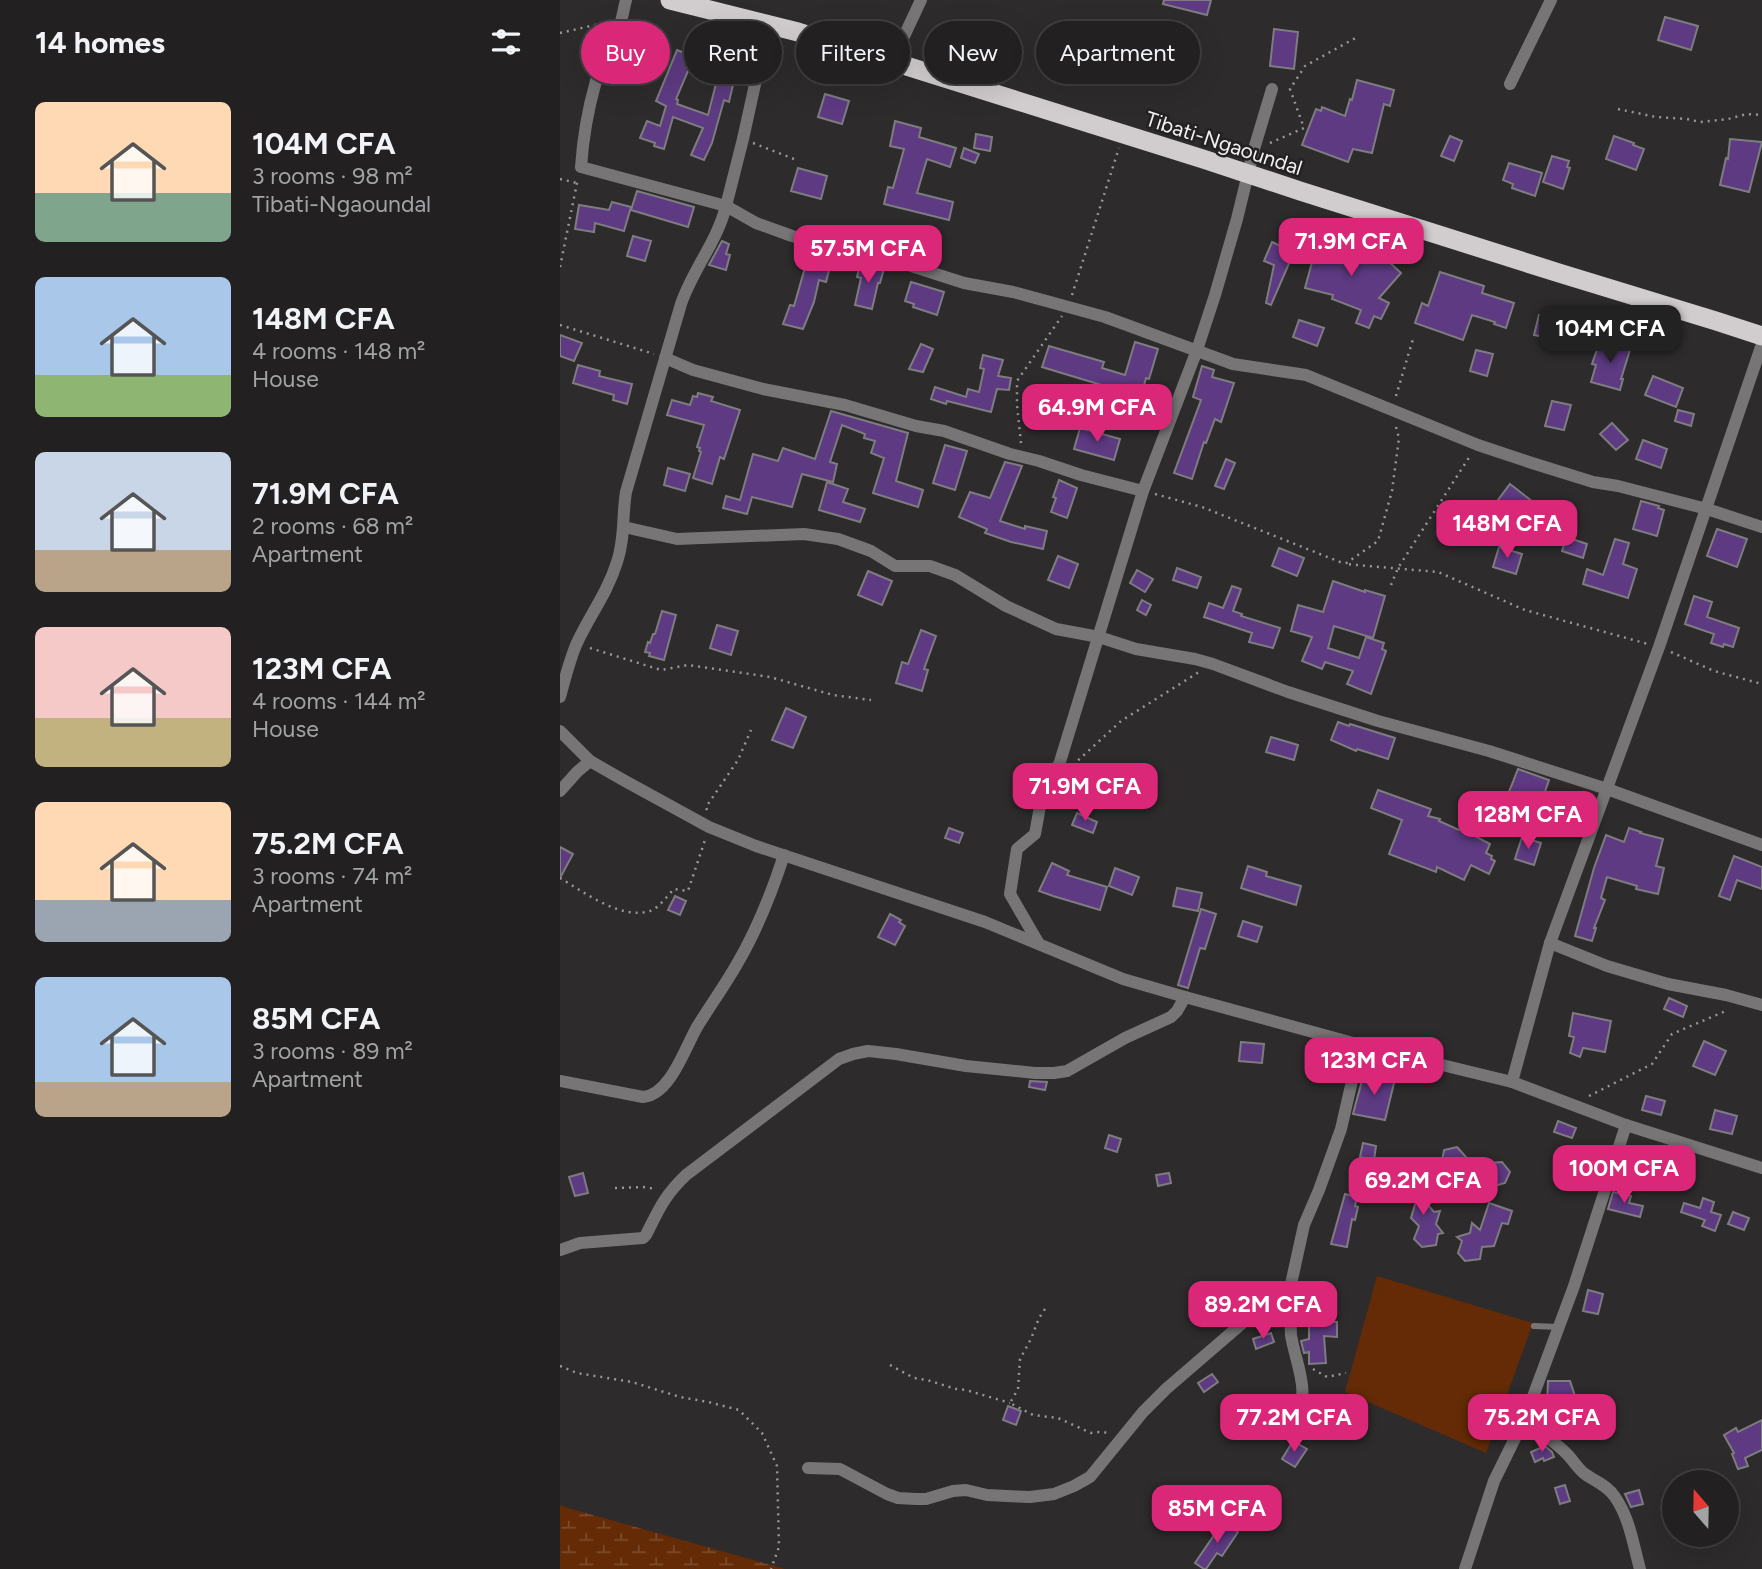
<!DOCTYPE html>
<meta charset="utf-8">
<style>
:root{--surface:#222021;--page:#2a282a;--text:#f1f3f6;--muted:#a2a3a5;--line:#3f3e3f;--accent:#db2777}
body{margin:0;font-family:Figtree,sans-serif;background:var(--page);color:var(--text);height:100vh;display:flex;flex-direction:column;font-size:26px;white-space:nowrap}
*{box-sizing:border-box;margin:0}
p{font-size:23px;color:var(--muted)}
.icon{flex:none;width:38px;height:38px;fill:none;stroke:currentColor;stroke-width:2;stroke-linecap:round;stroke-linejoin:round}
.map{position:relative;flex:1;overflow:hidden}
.panel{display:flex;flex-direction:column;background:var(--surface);width:560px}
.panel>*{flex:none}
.guide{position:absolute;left:21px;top:21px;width:665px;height:63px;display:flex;gap:14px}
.needle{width:46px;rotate:340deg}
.fabs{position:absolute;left:1102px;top:1470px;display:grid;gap:14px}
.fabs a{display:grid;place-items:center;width:77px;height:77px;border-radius:50%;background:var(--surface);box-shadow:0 7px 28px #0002,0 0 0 2px var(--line);font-size:35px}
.price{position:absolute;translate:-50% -60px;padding:0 16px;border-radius:14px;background:var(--accent);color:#fff;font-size:23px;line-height:46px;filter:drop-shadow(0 2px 4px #0008)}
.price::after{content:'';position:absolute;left:50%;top:42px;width:21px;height:16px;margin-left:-10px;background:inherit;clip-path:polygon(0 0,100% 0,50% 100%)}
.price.on{background:#222;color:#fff}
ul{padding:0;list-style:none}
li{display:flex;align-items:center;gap:21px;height:175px;padding:0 35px}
li span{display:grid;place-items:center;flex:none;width:196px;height:140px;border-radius:10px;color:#555}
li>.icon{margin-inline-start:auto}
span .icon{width:84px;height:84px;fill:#fffc;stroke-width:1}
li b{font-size:30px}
h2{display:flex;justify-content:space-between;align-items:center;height:84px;padding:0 35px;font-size:30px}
.chip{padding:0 24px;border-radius:32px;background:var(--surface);box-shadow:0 7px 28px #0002,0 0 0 2px var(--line);font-size:24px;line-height:63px}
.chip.on{background:var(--accent);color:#fff}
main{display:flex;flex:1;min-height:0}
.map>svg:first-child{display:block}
.wetland{fill:url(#wetland-marsh)}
.park{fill:#652b06}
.building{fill:#5d3a82;stroke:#7d7c7f;stroke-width:2}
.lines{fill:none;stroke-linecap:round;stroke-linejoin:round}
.path{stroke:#999798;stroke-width:2.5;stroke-dasharray:2 5;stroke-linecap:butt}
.service{stroke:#777575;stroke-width:6}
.minor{stroke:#777575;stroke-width:12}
.trunk{stroke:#d1cccd;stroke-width:19}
.labels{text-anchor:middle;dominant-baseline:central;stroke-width:5;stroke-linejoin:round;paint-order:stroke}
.street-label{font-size:21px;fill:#f2f0f1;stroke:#242123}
</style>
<main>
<section class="panel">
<h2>14 homes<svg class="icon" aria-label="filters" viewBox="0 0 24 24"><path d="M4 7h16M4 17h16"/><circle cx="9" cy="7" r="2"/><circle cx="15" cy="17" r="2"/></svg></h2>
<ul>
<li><span style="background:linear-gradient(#ffd9b3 65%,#7fa58c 0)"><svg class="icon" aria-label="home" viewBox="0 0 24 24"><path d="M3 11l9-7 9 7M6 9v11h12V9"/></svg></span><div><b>104M CFA</b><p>3 rooms · 98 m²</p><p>Tibati-Ngaoundal</p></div></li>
<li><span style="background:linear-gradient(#a9c7e8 70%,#8fb573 0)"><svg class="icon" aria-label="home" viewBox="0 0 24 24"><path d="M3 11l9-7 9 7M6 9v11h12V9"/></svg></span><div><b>148M CFA</b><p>4 rooms · 148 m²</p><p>House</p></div></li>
<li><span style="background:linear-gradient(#c9d6e8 70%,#b9a48a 0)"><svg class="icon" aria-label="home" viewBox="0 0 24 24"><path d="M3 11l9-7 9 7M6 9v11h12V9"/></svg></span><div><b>71.9M CFA</b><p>2 rooms · 68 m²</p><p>Apartment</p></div></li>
<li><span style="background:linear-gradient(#f6c9c9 65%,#c2b280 0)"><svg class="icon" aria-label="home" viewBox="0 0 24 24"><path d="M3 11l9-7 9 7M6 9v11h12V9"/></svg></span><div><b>123M CFA</b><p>4 rooms · 144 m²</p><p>House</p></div></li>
<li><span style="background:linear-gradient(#ffd9b3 70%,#9aa5b1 0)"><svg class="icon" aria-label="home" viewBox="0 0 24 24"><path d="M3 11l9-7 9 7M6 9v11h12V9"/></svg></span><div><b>75.2M CFA</b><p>3 rooms · 74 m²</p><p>Apartment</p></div></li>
<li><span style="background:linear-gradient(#a9c7e8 75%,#b9a48a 0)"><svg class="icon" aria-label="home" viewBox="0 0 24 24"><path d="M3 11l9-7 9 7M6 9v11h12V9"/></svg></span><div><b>85M CFA</b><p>3 rooms · 89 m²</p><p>Apartment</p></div></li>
</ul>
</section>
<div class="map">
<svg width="1202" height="1569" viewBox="0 0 1202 1569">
<defs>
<pattern id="wetland-marsh" width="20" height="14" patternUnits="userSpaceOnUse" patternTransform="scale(1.75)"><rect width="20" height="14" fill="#652b06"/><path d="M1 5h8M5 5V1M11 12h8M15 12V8" fill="none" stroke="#7c4a2b"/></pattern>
</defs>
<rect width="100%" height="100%" fill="#2d2b2c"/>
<!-- wetland -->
<polygon class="wetland" points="0,1505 8,1508 225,1569 0,1569"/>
<!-- park -->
<polygon class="park" points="817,1276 973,1323 926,1453 785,1392"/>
<!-- building -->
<g class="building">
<polygon points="604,0 651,0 647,15 603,4"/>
<polygon points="1105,17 1138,26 1131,50 1098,40"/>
<polygon points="714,29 738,32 734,69 710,66"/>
<polygon points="117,50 134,57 116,99 118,100 117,104 148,115 159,72 175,76 169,102 164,100 152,143 144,160 131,155 143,128 113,117 104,149 94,146 95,143 80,138 87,121 100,126 106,106 96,101"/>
<polygon points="797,80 834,90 830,106 824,104 812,153 793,149 788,162 742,145 756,109 761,111 762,107 785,116 790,99 792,100"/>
<polygon points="265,94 289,101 282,124 258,117"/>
<polygon points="335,121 361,128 359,137 396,148 390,167 367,159 357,193 393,202 389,220 324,204 328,187 333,188 344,149 330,146"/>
<polygon points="416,134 432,137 430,151 414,148"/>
<polygon points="890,136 902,141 894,161 881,156"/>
<polygon points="1054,136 1074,143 1073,145 1084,149 1076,170 1046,159"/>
<polygon points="1170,139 1202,142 1189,192 1160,185 1166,158 1168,159"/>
<polygon points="404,148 419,154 415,163 401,158"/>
<polygon points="992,156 1009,161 1007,167 1010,168 1003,189 983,182"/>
<polygon points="949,163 982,173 975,196 952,188 953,184 943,180"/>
<polygon points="238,168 267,176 261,199 231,191"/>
<polygon points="77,191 134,207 128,227 71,210"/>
<polygon points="52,202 71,207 64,231 35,223 34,232 15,229 19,205 49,210"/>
<polygon points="760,233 784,239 781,250 828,261 841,273 819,298 829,303 821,319 814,316 809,328 796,323 801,310 772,299 773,295 745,288"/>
<polygon points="73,236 91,241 85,261 67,256"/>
<polygon points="162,241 169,244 166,254 170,255 166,270 149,265"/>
<polygon points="712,242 734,252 711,305 706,303 714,265 704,261"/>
<polygon points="250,250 273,256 266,282 259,280 254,302 243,329 223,324 230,305 234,306"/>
<polygon points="300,263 324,269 320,283 318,283 312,309 295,305 301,278 297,277"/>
<polygon points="880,272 924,286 922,293 954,303 946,328 934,324 935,322 912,315 903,340 855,323 862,303 868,306"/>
<polygon points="351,282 384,292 377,315 353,307 354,304 345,301"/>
<polygon points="979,315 1003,320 998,340 974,335"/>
<polygon points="739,320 764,328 757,346 733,337"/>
<polygon points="0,335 22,343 14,361 0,356"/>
<polygon points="1040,341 1070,350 1061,379 1063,379 1060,390 1031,382 1036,365 1032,364"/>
<polygon points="575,342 598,349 589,379 586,378 581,397 482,367 489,346 544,362 542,368 565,375"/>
<polygon points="361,344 373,349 363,372 349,369"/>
<polygon points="916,350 933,354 927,376 910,371"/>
<polygon points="423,355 443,360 438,376 451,378 449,390 437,389 431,412 387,401 386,404 371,399 375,387 406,397 408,389 419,392 424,369 420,368"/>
<polygon points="18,365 40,371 39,376 72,384 67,404 53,400 54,395 13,383"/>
<polygon points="642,366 654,370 652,377 674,383 661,422 655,419 646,443 644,442 632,479 614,473 641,400 633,397"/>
<polygon points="1093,376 1123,388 1116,407 1085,395"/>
<polygon points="138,393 153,397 151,401 180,410 164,459 160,457 152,484 133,478 141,452 139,451 140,448 137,447 144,425 107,415 112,400 130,405 133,396 137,397"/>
<polygon points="992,401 1011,405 1004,430 985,426"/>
<polygon points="1118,410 1134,414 1131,426 1115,421"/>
<polygon points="271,411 348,433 336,481 363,490 358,507 313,493 324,458 311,453 315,441 304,438 305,434 282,425 270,462 277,464 273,482 242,474 232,507 192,497 187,514 163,508 166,496 180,500 193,454 218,461 223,448 255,459"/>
<polygon points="1052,423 1068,440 1056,450 1040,434"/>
<polygon points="520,428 560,439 554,460 514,449"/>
<polygon points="1083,440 1107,449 1101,468 1076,459"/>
<polygon points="385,445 407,451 395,490 373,483"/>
<polygon points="666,459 675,463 664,489 655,486"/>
<polygon points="445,462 462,466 440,521 465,529 465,526 487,531 483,549 451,542 425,533 427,529 399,517 410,492 430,498"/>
<polygon points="108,468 130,474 125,491 104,485"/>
<polygon points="499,480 517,488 507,518 491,512 496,498 493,497"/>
<polygon points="267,482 288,489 283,502 305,509 300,522 259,510"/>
<polygon points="950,484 973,502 958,521 953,518 950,529 931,517 938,506 935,504"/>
<polygon points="1081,501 1099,506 1098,508 1104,510 1097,536 1073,529"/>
<polygon points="1157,529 1187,539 1177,567 1147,556"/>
<polygon points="1006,537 1027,544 1023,558 1002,551"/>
<polygon points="1055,539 1069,543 1063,564 1077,569 1068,598 1023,584 1027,569 1043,575"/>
<polygon points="939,547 962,554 956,574 933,567"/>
<polygon points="719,548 744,558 737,576 712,566"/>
<polygon points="498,556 518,564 509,588 488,580"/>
<polygon points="617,568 641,577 637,588 613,580"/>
<polygon points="577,570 593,579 585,592 570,583"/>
<polygon points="308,571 332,581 322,605 298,595"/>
<polygon points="773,581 805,592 805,590 825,596 813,638 774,626 768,648 799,658 806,637 824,643 822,649 826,651 811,694 787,684 793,671 765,662 762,669 742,661 752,637 731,631 738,605 763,612"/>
<polygon points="672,586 681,589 673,611 682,614 681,616 720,628 713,648 689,642 692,633 644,617 649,603 663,608"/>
<polygon points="1134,596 1152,602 1147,617 1179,628 1173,647 1164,644 1163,647 1151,643 1154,634 1125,624"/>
<polygon points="582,600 591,605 586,615 577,610"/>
<polygon points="102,611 116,615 104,660 89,656 90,653 85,652 88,642 90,643 93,634 95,634"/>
<polygon points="157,625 178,631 171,655 150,648"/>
<polygon points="361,630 376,636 364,669 368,670 362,691 336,683 342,662 348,664"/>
<polygon points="226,708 246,717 233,748 212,740"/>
<polygon points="778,722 789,726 790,724 835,738 828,759 797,749 796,751 771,740"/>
<polygon points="711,737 738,745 734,760 706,752"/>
<polygon points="958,769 989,780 981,803 949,792"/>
<polygon points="818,790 871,809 868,816 880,819 879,821 899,830 900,828 930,844 926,853 932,856 931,859 935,861 929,874 911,865 904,880 877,867 876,872 829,854 842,820 811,808"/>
<polygon points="517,813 537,822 533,833 512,825"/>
<polygon points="389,828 403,833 399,843 385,838"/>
<polygon points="1069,828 1081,832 1080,833 1103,839 1096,866 1104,868 1098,894 1076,889 1077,886 1047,877 1041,898 1045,900 1034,928 1036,928 1032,941 1015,936 1034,868 1046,835 1064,842"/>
<polygon points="962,837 981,843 974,865 955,859"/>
<polygon points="0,847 13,854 0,878"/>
<polygon points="1174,856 1202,867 1202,889 1177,880 1170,900 1159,896"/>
<polygon points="492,863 509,871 507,875 547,887 540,910 493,896 479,891"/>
<polygon points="688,866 707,872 706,876 741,886 736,905 681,888"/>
<polygon points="555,868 579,877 572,895 549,886"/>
<polygon points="617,888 642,893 638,911 613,906"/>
<polygon points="115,896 126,901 120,915 108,910"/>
<polygon points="641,909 656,914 645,949 640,948 628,988 618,985"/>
<polygon points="330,914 341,920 339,922 345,926 335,945 318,937"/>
<polygon points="683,921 702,927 697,942 678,936"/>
<polygon points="1109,998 1127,1006 1123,1017 1104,1009"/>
<polygon points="1013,1013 1051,1021 1045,1052 1023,1048 1020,1057 1010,1053 1014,1037 1009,1036"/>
<polygon points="1144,1041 1166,1051 1155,1075 1133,1066"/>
<polygon points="681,1042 704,1044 702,1063 679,1061"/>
<polygon points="804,1073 835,1079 825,1120 793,1114"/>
<polygon points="470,1081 487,1082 485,1090 469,1087"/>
<polygon points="1086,1096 1105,1101 1101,1115 1082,1110"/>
<polygon points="1155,1110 1177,1116 1172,1134 1150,1129"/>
<polygon points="998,1121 1016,1128 1012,1138 994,1132"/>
<polygon points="549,1135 561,1139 557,1152 545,1148"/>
<polygon points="803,1143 816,1146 814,1160 800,1157"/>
<polygon points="897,1147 906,1157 902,1168 904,1173 893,1175 889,1186 884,1182 861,1186 870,1163 882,1161 884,1150"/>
<polygon points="942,1162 950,1172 945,1183 934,1186 930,1191 918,1177 925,1175 930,1163"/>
<polygon points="794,1168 804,1171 801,1186 791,1184"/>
<polygon points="23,1173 28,1193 15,1196 9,1177"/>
<polygon points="609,1173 611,1183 598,1186 596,1175"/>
<polygon points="846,1183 865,1189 862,1198 874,1212 880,1211 876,1224 883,1233 878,1234 876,1245 862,1247 854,1239 859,1226 851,1218 856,1201 842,1197"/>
<polygon points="1053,1192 1071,1196 1069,1203 1083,1206 1080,1217 1048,1209"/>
<polygon points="785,1194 797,1197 795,1206 798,1207 795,1220 792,1219 787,1247 771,1244"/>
<polygon points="1143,1198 1154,1202 1151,1212 1161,1215 1155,1231 1142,1226 1145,1220 1121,1212 1124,1203 1140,1208"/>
<polygon points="929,1203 952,1211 948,1224 942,1223 934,1246 922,1247 920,1259 905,1261 898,1253 902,1241 897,1237 910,1233 912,1223 920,1230"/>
<polygon points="1173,1212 1189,1218 1184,1230 1168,1224"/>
<polygon points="1028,1290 1043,1294 1038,1314 1023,1311"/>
<polygon points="749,1315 764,1315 764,1321 777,1322 777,1337 764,1336 766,1363 749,1364 749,1352 744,1353 741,1341 749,1339"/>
<polygon points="711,1333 714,1342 696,1349 693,1339"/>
<polygon points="652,1374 658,1382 644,1392 638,1383"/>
<polygon points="988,1381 1010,1381 1019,1408 984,1420 979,1407 987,1405"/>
<polygon points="448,1406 461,1411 456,1425 443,1420"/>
<polygon points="1202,1420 1202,1450 1185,1458 1188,1466 1178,1469 1172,1454 1174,1453 1164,1435 1176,1428 1178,1432"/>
<polygon points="733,1441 747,1449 735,1467 722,1459"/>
<polygon points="985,1446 992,1452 994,1457 984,1461 983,1458 975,1462 971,1452"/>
<polygon points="1005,1485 1010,1501 1000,1504 995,1488"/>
<polygon points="1079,1490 1083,1504 1071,1507 1065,1494"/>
<polygon points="663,1522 678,1532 662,1556 657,1553 646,1569 644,1569 635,1563"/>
</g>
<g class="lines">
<!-- path -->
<g class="path">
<polyline points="0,33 48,22"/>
<polyline points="1058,109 1096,117 1127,119 1140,122 1168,119 1187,114 1202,115"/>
<polyline points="193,143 234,159"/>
<polyline points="710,143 744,128 730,89 745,66 799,36"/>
<polyline points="0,179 17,183"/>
<polyline points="0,267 18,178"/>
<polyline points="512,295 559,148"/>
<polyline points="0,325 94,354"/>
<polyline points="836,396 853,339"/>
<polyline points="836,427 839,438 832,491 818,541 785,564 878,572 965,610 1088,644"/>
<polyline points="461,443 457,405 457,381 502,316"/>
<polyline points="595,494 642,507 785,564"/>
<polyline points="831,585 838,568 910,456"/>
<polyline points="30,648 101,670 128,665 210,677 273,695 311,700"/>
<polyline points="1111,652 1154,671 1202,684"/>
<polyline points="513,765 561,721 639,672"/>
<polyline points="147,810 146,807 178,760 191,730"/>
<path d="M 0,878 C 24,892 60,920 90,911 C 99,908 107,896 114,889 L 128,891 L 146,837"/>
<polyline points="1029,1096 1092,1064 1112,1034 1168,1010"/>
<polyline points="55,1188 83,1187 96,1189"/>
<polyline points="485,1309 479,1318 471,1339 460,1359 458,1389 450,1403 473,1415 498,1418 531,1433 539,1432 551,1433"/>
<polyline points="330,1365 354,1378 367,1380 396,1389 406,1390 450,1403"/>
<polyline points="0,1366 17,1373 72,1382 120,1397 148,1402 179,1410 202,1433 217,1466 219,1547 211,1569"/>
<polyline points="753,1369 767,1377 786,1373"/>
<polyline points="946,1408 953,1412"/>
</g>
<!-- service -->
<polyline class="service" points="974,1326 999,1327"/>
<!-- minor -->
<g class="minor">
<polyline points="208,25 183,139 166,206 196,223 232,236 261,244 311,253 404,283 453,292 545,317 673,364 746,375 918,445 972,463 1033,482 1058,486 1147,509 1202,527"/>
<polyline points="332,62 361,0"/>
<polyline points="950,84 991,0"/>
<polyline points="105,358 133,370 203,389 285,405 356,426 384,431 450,454 479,461 521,475 583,491"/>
<polyline points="64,527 117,539 244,534 278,539 311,551 335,566 370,566 395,575 446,606 496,629 539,637 576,649 635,659 653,664 728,692 818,721 929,751 1047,789 1202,845"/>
<path d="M 0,697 C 5,679 9,662 16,645 C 29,616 47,594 57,562 C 65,539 62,516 66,492 L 121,304 C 133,269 157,242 166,206 L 21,167 C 23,137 28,109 36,81 C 40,69 48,59 53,47 C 60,32 62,16 66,0"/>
<polyline points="0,731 30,761 65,781 149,827 196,846 425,922 563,979 625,997 804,1046 952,1082 1066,1125 1202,1168"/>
<polyline points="0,791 17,772 30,761"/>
<polyline points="990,943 1047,966 1108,984 1166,995 1202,1005"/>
<polyline points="479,944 450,894 457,849 475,834 481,801 495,782 489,774 499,765 583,491 637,350 655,295 677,219 694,149 712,89"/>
<path d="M 0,1081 L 83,1097 C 110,1095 125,1048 137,1027 C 150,1006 165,985 177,964 C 197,930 212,892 224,855"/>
<polyline points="952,1082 990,943 1099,647 1202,344"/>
<path d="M 1066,1125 L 1014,1286 L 965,1418 C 978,1432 994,1441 1007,1454 C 1013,1460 1018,1469 1025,1474 C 1036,1482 1047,1485 1055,1497 C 1070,1519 1073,1544 1080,1569"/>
<path d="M 0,1250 L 20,1243 L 83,1238 L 86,1235 C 99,1209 104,1196 126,1175 L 279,1059 L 293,1054 L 308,1051 L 336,1054 L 406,1066 L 475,1073 L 494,1073 L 507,1071 L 565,1038 L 611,1017 L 617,1011 L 625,997"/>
<path d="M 727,1291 C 729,1296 731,1301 732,1307 C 732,1316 730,1326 731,1335 C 735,1363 754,1396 732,1421"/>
<polyline points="248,1468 280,1469 327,1494 338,1498 356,1499 366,1499 393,1491 406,1490 427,1495 447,1496 470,1497 494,1494 514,1486 530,1477 583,1412 606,1389 693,1314 721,1297 731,1284 744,1225 759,1190 781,1129 792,1081 804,1046"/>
<polyline points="905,1569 934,1481 965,1418"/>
</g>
<!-- trunk -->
<polyline class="trunk" points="110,0 238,32 643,159 740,191 999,273 1156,321 1202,336"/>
</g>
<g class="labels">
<!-- street labels -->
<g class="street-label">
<text transform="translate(664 143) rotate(18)">Tibati-Ngaoundal</text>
</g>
</g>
</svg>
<div class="fabs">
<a><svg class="needle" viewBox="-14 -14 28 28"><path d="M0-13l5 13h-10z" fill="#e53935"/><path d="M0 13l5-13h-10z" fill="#a2a3a5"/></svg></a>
</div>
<b class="price" style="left:791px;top:278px">71.9M CFA</b>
<b class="price" style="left:308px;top:285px">57.5M CFA</b>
<b class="price on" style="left:1050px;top:365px">104M CFA</b>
<b class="price" style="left:537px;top:444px">64.9M CFA</b>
<b class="price" style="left:947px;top:560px">148M CFA</b>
<b class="price" style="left:525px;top:823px">71.9M CFA</b>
<b class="price" style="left:968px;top:851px">128M CFA</b>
<b class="price" style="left:814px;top:1097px">123M CFA</b>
<b class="price" style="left:1064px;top:1205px">100M CFA</b>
<b class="price" style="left:863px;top:1217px">69.2M CFA</b>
<b class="price" style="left:703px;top:1341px">89.2M CFA</b>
<b class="price" style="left:734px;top:1454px">77.2M CFA</b>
<b class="price" style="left:982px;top:1454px">75.2M CFA</b>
<b class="price" style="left:657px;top:1545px">85M CFA</b>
<div class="guide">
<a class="chip on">Buy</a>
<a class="chip">Rent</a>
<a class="chip">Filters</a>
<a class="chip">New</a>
<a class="chip">Apartment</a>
</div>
</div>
</main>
